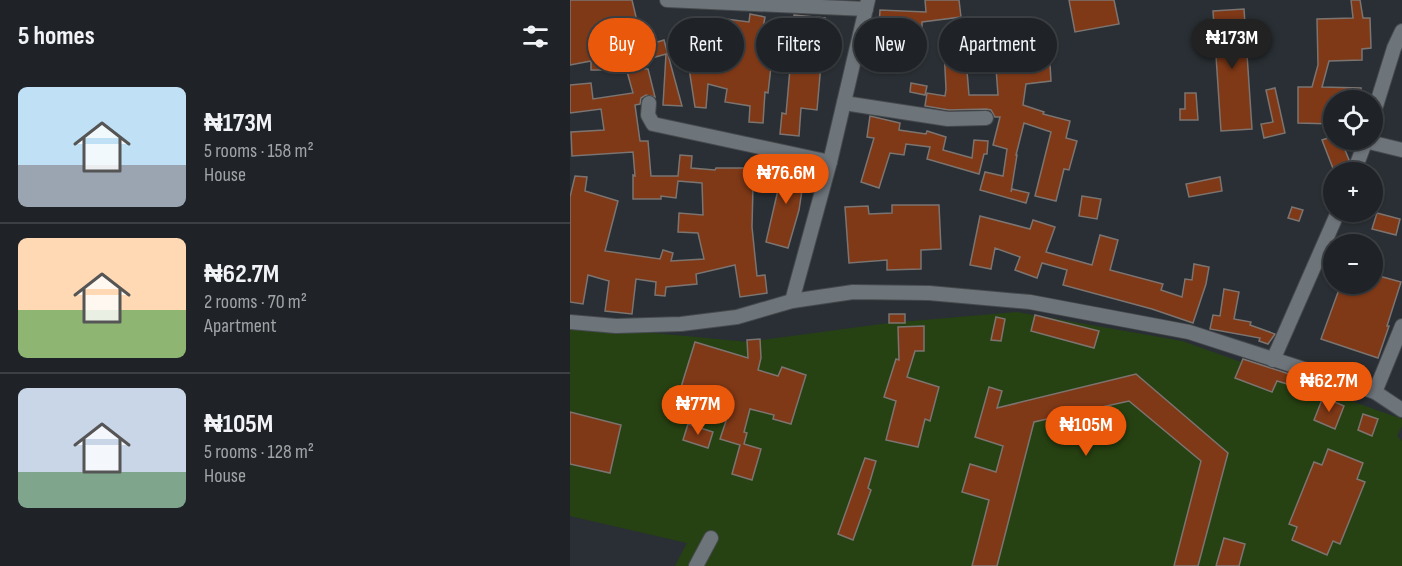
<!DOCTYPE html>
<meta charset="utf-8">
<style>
:root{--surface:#1f2327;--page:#272b2f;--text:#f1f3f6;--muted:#a1a4a7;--line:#3c4044;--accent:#ea580c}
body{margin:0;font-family:"Sofia Sans Condensed",sans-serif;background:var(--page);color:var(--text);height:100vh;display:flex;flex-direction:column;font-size:22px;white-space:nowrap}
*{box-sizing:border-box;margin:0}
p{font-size:20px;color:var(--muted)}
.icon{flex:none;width:33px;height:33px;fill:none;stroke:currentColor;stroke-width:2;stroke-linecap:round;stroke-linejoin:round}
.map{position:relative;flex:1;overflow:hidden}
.side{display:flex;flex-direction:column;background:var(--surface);width:570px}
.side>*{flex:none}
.banner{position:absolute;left:18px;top:18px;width:570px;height:54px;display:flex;gap:12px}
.buttons{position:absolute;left:753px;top:90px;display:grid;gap:12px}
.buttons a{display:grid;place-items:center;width:60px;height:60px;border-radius:50%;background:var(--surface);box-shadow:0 2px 4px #0004,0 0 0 2px var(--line);font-size:30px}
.price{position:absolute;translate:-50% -51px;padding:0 14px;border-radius:21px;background:var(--accent);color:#fff;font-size:20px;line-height:39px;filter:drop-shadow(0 2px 3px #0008)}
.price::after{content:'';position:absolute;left:50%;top:36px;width:18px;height:14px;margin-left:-9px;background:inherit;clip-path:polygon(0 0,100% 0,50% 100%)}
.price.on{background:#222;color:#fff}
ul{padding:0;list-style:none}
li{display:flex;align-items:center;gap:18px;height:150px;padding:0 18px}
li+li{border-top:2px solid var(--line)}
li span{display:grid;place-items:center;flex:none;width:168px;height:120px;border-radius:9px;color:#555}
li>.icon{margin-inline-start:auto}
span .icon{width:72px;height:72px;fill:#fffc;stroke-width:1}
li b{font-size:26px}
h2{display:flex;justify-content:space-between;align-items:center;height:72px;padding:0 18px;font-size:26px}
.chip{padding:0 21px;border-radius:27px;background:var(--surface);box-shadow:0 2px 4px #0004,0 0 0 2px var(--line);font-size:21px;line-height:54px}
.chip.on{background:var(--accent);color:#fff}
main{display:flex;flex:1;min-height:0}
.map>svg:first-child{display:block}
.green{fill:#274212}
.building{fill:#7f3917;stroke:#7c7471;stroke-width:1.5}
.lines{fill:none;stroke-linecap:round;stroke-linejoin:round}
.minor-casing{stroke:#464a4e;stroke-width:16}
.minor{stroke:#6d747a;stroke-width:14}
</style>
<main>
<section class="side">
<h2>5 homes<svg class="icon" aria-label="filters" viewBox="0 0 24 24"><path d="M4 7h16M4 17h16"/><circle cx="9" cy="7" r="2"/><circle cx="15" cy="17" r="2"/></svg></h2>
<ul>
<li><span style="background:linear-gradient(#bfe0f5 65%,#9aa5b1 0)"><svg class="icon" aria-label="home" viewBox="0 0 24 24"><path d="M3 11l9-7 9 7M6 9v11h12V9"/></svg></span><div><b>₦173M</b><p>5 rooms · 158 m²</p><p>House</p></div></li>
<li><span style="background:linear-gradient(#ffd9b3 60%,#8fb573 0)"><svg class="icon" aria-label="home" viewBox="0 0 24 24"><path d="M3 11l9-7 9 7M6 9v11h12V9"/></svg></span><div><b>₦62.7M</b><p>2 rooms · 70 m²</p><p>Apartment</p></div></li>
<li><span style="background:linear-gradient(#c9d6e8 70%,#7fa58c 0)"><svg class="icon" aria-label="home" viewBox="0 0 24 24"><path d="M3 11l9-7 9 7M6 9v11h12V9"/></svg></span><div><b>₦105M</b><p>5 rooms · 128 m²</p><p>House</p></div></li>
</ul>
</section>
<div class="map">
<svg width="832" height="566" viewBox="0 0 832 566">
<rect width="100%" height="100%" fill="#292f34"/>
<!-- green -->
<polygon class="green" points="447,312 612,341 832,419 832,426 827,436 832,441 832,566 105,566 117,543 0,516 0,325 178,342 319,323"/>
<!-- building -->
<g class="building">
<polygon points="0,0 62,0 70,34 82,32 84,43 94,40 112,106 93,105 96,54 40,70 21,70 21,61 0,65"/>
<polygon points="355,0 389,0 391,17 352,22 352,31 309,28 310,10 356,12"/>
<polygon points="499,0 544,0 549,24 505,32"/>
<polygon points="781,0 790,0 793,18 800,18 801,48 792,49 792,60 759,61 752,87 791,88 790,100 764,100 764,124 728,123 728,87 742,87 748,65 747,19 783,18"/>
<polygon points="674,9 682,129 651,131 643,11"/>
<polygon points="180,14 195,17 191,40 204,41 198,93 195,92 193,123 179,122 180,106 155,102 157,89 138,84 136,108 125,107 112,23 148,18 179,22"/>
<polygon points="224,15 255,18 247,110 231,108 229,136 210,134 212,113 216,114 223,35 212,34 213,18 224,18"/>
<polygon points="395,47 399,95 428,95 426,68 480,64 481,81 456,84 453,105 474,112 473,114 500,121 496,138 507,141 499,170 494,169 486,201 465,196 481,132 454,123 446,155 447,155 441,192 442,189 459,193 456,203 410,190 415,172 433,176 437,149 423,145 430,117 425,117 421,110 416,109 379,110 355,106 357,93 375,96 376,89 374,49"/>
<polygon points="56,68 78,69 85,97 76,95 71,98 70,104 65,105 70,141 78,141 81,176 108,176 110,155 122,156 121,168 145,170 146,168 190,168 189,187 183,186 182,227 187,276 195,275 197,293 170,297 165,265 126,274 127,284 96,287 95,296 85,295 86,282 66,279 62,314 35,311 39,281 18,275 13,304 0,302 0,197 5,176 17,177 15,191 48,201 35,251 90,259 93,250 103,253 101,261 134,259 128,233 108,232 109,213 133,215 132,183 108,181 106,198 91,196 91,199 63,199 63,175 65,176 63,152 2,156 1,132 34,130 31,109 0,113 0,85 21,83 23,99 63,93"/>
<polygon points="341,83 357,86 355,95 340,92"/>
<polygon points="705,88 715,133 694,138 691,124 703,122 696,90"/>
<polygon points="615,93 626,93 628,120 610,120 610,109 615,109"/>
<polygon points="300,116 330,123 329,130 356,134 357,131 376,137 373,150 402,158 404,140 418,141 417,154 414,154 409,174 357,159 360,147 336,144 334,155 320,153 309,188 291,182 304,138 297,137"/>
<polygon points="764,136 764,140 771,140 779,160 776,166 764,171 752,140"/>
<polygon points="208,165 235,170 229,210 218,248 196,242 208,190 206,189"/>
<polygon points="650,177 652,191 619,197 616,184"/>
<polygon points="512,196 531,199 527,219 509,216"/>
<polygon points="322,205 369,205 371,249 351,250 351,269 317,270 317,260 279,263 275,207 298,206 299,214 322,213"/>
<polygon points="722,207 733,210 729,221 718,218"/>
<polygon points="807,213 830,219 826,235 802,229"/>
<polygon points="410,216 460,229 463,220 485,227 476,252 522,265 530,235 548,240 540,270 593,284 591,290 612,297 615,279 622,280 624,264 639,267 636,284 623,323 582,309 493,285 497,270 472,263 467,278 445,270 450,257 425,248 421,269 400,265"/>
<polygon points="802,274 831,282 817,326 819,326 808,358 751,339 771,284 802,284"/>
<polygon points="654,289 669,292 664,319 681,322 680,325 705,334 698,344 689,341 690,338 640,329 643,315 650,316"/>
<rect x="319" y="314" width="16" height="9"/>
<polygon points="465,315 529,331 524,348 461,331"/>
<polygon points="426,317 435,319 431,341 421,340"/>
<polygon points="354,326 354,351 345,351 337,377 369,387 360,421 355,419 348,447 316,440 326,401 314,397 326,359 329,360 328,327"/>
<polygon points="190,339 191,358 188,370 208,376 212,367 236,375 221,424 203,419 204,415 180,409 174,432 177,433 174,444 191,449 182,480 162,474 170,445 150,439 158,415 107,400 125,342 178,358 177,340"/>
<polygon points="673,359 763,388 762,393 752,392 751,394 707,381 702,392 665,378"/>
<polygon points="566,374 658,453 628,566 604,566 631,461 559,401 464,422 427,566 402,566 419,500 392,492 400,464 426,472 433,446 405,437 419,387 432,391 427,408"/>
<polygon points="753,397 774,406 765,429 744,420"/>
<polygon points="0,412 51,425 40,473 0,464"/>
<polygon points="793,414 808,419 802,436 788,430"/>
<polygon points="118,424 143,432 138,448 113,440"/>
<polygon points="758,449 793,463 787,479 795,482 770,544 763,541 757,555 722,540 727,527 719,524 744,462 752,465"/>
<polygon points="295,458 306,461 298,488 301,490 283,540 268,534"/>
<polygon points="654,538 675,544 669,566 646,566"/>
</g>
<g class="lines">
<!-- minor casing -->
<g class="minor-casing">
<g id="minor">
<polyline points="97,0 296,9"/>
<polyline points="79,103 78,115 83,124 260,162"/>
<polyline points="274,103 378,119 416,118"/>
<polyline points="802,119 824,48 832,31"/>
<polyline points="795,141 832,150"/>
<polyline points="784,172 796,140"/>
<polyline points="222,301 260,162 298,0"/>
<polyline points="0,322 46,326 111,324 167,317 222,301 283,292 359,293 460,302 619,332 805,392 832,410"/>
<polyline points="703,360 768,212"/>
<polyline points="805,392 832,326"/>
<polyline points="126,566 141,538"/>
</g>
</g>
<!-- minor -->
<use href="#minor" class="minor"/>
</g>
</svg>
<div class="buttons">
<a><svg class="icon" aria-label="locate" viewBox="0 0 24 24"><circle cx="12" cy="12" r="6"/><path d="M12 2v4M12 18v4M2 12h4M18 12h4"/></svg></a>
<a>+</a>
<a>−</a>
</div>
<b class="price on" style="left:662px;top:70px">₦173M</b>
<b class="price" style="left:216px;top:205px">₦76.6M</b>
<b class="price" style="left:759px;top:413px">₦62.7M</b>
<b class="price" style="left:128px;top:436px">₦77M</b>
<b class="price" style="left:516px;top:457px">₦105M</b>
<div class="banner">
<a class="chip on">Buy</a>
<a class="chip">Rent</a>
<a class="chip">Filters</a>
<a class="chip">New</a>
<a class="chip">Apartment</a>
</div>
</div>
</main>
